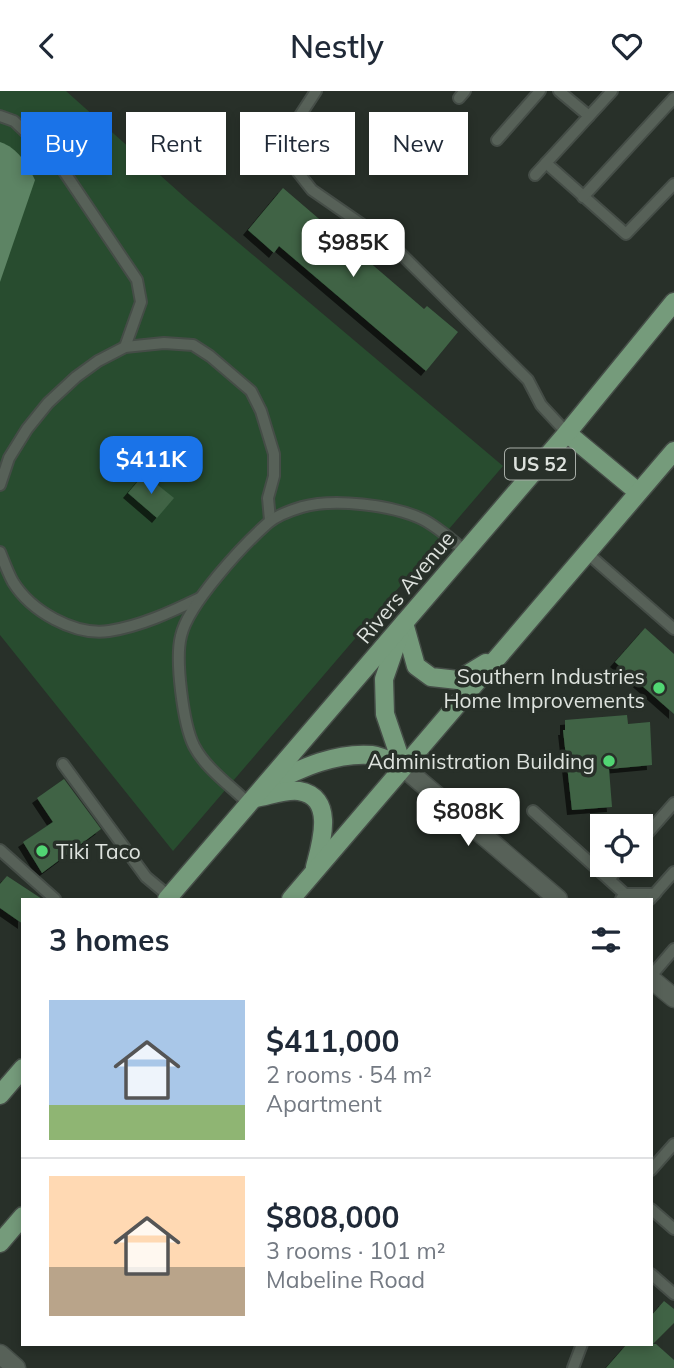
<!DOCTYPE html>
<meta charset="utf-8">
<style>
:root{--surface:#fff;--page:#f6f6f7;--text:#1f2937;--muted:#747a83;--line:#e0e1e3;--accent:#1a73e8}
body{margin:0;font-family:Mulish,sans-serif;background:var(--page);color:var(--text);height:100vh;display:flex;flex-direction:column;font-size:26px;white-space:nowrap}
*{box-sizing:border-box;margin:0}
p{font-size:23px;color:var(--muted)}
.icon{flex:none;width:38px;height:38px;fill:none;stroke:currentColor;stroke-width:2;stroke-linecap:round;stroke-linejoin:round}
.map{position:relative;flex:1;overflow:hidden}
.panel{position:absolute;left:21px;top:807px;width:632px;height:448px;display:flex;flex-direction:column;background:var(--surface);border-radius:0px;box-shadow:0 4px 10px #0003}
.panel>*{flex:none}
.hud{position:absolute;left:21px;top:21px;width:634px;height:63px;display:flex;gap:14px}
.tools{position:absolute;left:590px;top:723px;display:grid;gap:14px}
.tools a{display:grid;place-items:center;width:63px;height:63px;border-radius:0px;background:var(--surface);box-shadow:0 4px 10px #0003;font-size:35px}
.price{position:absolute;translate:-50% -60px;padding:0 16px;border-radius:14px;background:#fff;color:#222;font-size:23px;line-height:46px;filter:drop-shadow(0 2px 4px #0008)}
.price::after{content:'';position:absolute;left:50%;top:42px;width:21px;height:16px;margin-left:-10px;background:inherit;clip-path:polygon(0 0,100% 0,50% 100%)}
.price.active{background:var(--accent);color:#fff}
ul{padding:0;list-style:none}
li{display:flex;align-items:center;gap:21px;height:175px;padding:0 28px}
li+li{border-top:2px solid var(--line)}
li span{display:grid;place-items:center;flex:none;width:196px;height:140px;border-radius:0px;color:#555}
li>.icon{margin-inline-start:auto}
span .icon{width:84px;height:84px;fill:#fffc;stroke-width:1}
li b{font-size:30px}
h2{display:flex;justify-content:space-between;align-items:center;height:84px;padding:0 28px;font-size:30px}
.tag{padding:0 24px;border-radius:0px;background:var(--surface);box-shadow:0 4px 10px #0003;font-size:24px;line-height:63px}
.tag.active{background:var(--accent);color:#fff}
header{display:flex;justify-content:space-between;align-items:center;height:91px;padding:0 28px;background:var(--surface);font-size:32px;font-weight:600}
.map>svg:first-child{display:block}
.green{fill:#284c2f}
.water{fill:#5d8464}
.building{fill:#3f6445;filter:url(#shadow)}
.lines{fill:none;stroke-linecap:round;stroke-linejoin:round}
.service-casing{stroke:#454d47;stroke-width:14}
.minor-casing{stroke:#454d47;stroke-width:21}
.primary-casing{stroke:#454d47;stroke-width:21}
.service{stroke:#576158;stroke-width:10}
.minor{stroke:#576158;stroke-width:18}
.primary{stroke:#759b7b;stroke-width:18}
.poi-dot{fill:#51d673;stroke:#283029;stroke-width:2.5}
.labels{text-anchor:middle;dominant-baseline:central;stroke-width:7;stroke-linejoin:round;paint-order:stroke}
.shield{fill:#283029;stroke:#a7ada7;stroke-width:2}
.shield-label{font-size:19px;font-weight:bold;fill:#dde2dd}
.street-label{font-size:21px;fill:#dde2dd;stroke:#283029}
.poi-label{font-size:21px;fill:#dde2dd;stroke:#283029;text-anchor:end}
</style>
<header><svg class="icon" aria-label="back" viewBox="0 0 24 24"><path d="M15 5l-7 7 7 7"/></svg>Nestly<svg class="icon" aria-label="heart" viewBox="0 0 24 24"><path d="M12 20l-8-8c-3-5 5-10 8-4 3-6 11-1 8 4z"/></svg></header>
<div class="map">
<svg width="674" height="1277" viewBox="0 0 674 1277">
<defs>
<filter id="shadow"><feDropShadow dx="-5" dy="5" stdDeviation="0" flood-color="#0009"/></filter>
</defs>
<rect width="100%" height="100%" fill="#283029"/>
<!-- green -->
<polygon class="green" points="0,0 66,0 189,110 503,375 173,760 0,544"/>
<!-- water -->
<path class="water" d="M 0,51 C 18,57 27,73 35,89 L 0,191 Z"/>
<!-- building -->
<g class="building">
<polygon points="283,97 424,218 427,215 458,241 426,280 279,155 274,162 248,139"/>
<polygon points="144,383 174,407 157,427 128,402"/>
<polygon points="645,537 674,563 674,623 615,571"/>
<polygon points="627,624 628,633 650,631 652,674 609,678 612,716 572,719 563,639 565,639 565,629"/>
<polygon points="64,688 101,738 42,782 23,751 53,731 37,707"/>
<polygon points="7,785 42,808 23,808 23,833 0,817 0,793"/>
<polygon points="664,1210 674,1218 674,1232 653,1253 656,1253 674,1269 674,1277 606,1277 627,1253 651,1253 651,1225"/>
</g>
<g class="lines">
<!-- service casing -->
<g class="service-casing">
<g id="service">
<polyline points="316,0 279,57 312,99 393,155 528,289 541,314 567,342"/>
<polyline points="559,0 589,25"/>
<polyline points="459,7 465,0"/>
<polyline points="0,25 14,30 59,73 137,189 141,211 125,256"/>
<polyline points="497,49 540,0"/>
<polyline points="546,72 626,143 674,93"/>
<polyline points="535,84 612,0"/>
<polyline points="583,106 674,7"/>
<polyline points="0,394 9,367 27,338 48,312 76,286 98,270 125,256 164,252 193,254 210,265 251,300 261,320 274,363 274,385 268,407 270,429"/>
<path d="M 0,461 C 4,471 8,482 13,491 C 31,520 74,545 109,540 C 141,535 171,521 200,507"/>
<polyline points="587,462 674,538"/>
<polyline points="63,673 146,786 170,806"/>
<path d="M 249,713 C 231,695 206,678 194,655 C 183,633 175,568 181,545 C 188,513 243,454 268,432 C 276,425 292,419 302,416 C 334,407 392,414 422,428 C 438,436 452,449 465,460"/>
<polyline points="533,720 625,803 621,808"/>
<polyline points="640,751 674,712"/>
<polyline points="0,759 55,808"/>
<polyline points="609,788 622,774"/>
<polyline points="625,803 655,803"/>
<polyline points="650,808 674,781"/>
<polyline points="651,885 674,858"/>
<polyline points="651,1079 674,1053"/>
<polyline points="651,1118 674,1138"/>
<polyline points="651,1183 674,1203"/>
<polyline points="573,1277 582,1253"/>
</g>
</g>
<!-- minor casing -->
<g class="minor-casing">
<g id="minor">
<polyline points="403,676 558,808"/>
<polyline points="651,888 674,907"/>
<polyline points="0,1263 16,1277"/>
</g>
</g>
<!-- primary casing -->
<g class="primary-casing">
<g id="primary">
<polyline points="567,342 638,401"/>
<polyline points="404,532 416,575 431,586 458,589 486,572"/>
<polyline points="400,542 384,588 385,623 403,676"/>
<path d="M 271,692 C 302,677 336,661 372,664 C 382,665 394,672 403,676"/>
<path d="M 255,707 C 268,705 286,698 299,700 C 336,706 321,753 315,776"/>
<polyline points="167,808 567,342 674,211"/>
<polyline points="291,808 674,360"/>
<polyline points="0,1004 23,977"/>
<polyline points="0,1152 23,1125"/>
</g>
</g>
<!-- service -->
<use href="#service" class="service"/>
<!-- minor -->
<use href="#minor" class="minor"/>
<!-- primary -->
<use href="#primary" class="primary"/>
</g>
<!-- markers -->
<g class="poi-dot">
<circle cx="659" cy="597" r="7"/>
<circle cx="609" cy="670" r="7"/>
<circle cx="42" cy="760" r="7"/>
</g>
<g class="labels">
<!-- shield labels -->
<rect class="shield" x="505" y="357.5" width="70" height="31" rx="5"/>
<g class="shield-label">
<text x="540" y="373">US 52</text>
</g>
<!-- street labels -->
<g class="street-label">
<text transform="translate(405 496) rotate(-50)">Rivers Avenue</text>
</g>
<!-- poi labels -->
<g class="poi-label">
<text x="645" y="585">Southern Industries<tspan x="645" dy="24">Home Improvements</tspan></text>
<text x="595" y="670">Administration Building</text>
<text x="56" y="760" text-anchor="start">Tiki Taco</text>
</g>
</g>
</svg>
<div class="tools">
<a><svg class="icon" aria-label="locate" viewBox="0 0 24 24"><circle cx="12" cy="12" r="6"/><path d="M12 2v4M12 18v4M2 12h4M18 12h4"/></svg></a>
</div>
<b class="price" style="left:353px;top:188px">$985K</b>
<b class="price active" style="left:151px;top:405px">$411K</b>
<b class="price" style="left:468px;top:757px">$808K</b>
<div class="hud">
<a class="tag active">Buy</a>
<a class="tag">Rent</a>
<a class="tag">Filters</a>
<a class="tag">New</a>
</div>
<section class="panel">
<h2>3 homes<svg class="icon" aria-label="filters" viewBox="0 0 24 24"><path d="M4 7h16M4 17h16"/><circle cx="9" cy="7" r="2"/><circle cx="15" cy="17" r="2"/></svg></h2>
<ul>
<li><span style="background:linear-gradient(#a9c7e8 75%,#8fb573 0)"><svg class="icon" aria-label="home" viewBox="0 0 24 24"><path d="M3 11l9-7 9 7M6 9v11h12V9"/></svg></span><div><b>$411,000</b><p>2 rooms · 54 m²</p><p>Apartment</p></div></li>
<li><span style="background:linear-gradient(#ffd9b3 65%,#b9a48a 0)"><svg class="icon" aria-label="home" viewBox="0 0 24 24"><path d="M3 11l9-7 9 7M6 9v11h12V9"/></svg></span><div><b>$808,000</b><p>3 rooms · 101 m²</p><p>Mabeline Road</p></div></li>
</ul>
</section>
</div>
